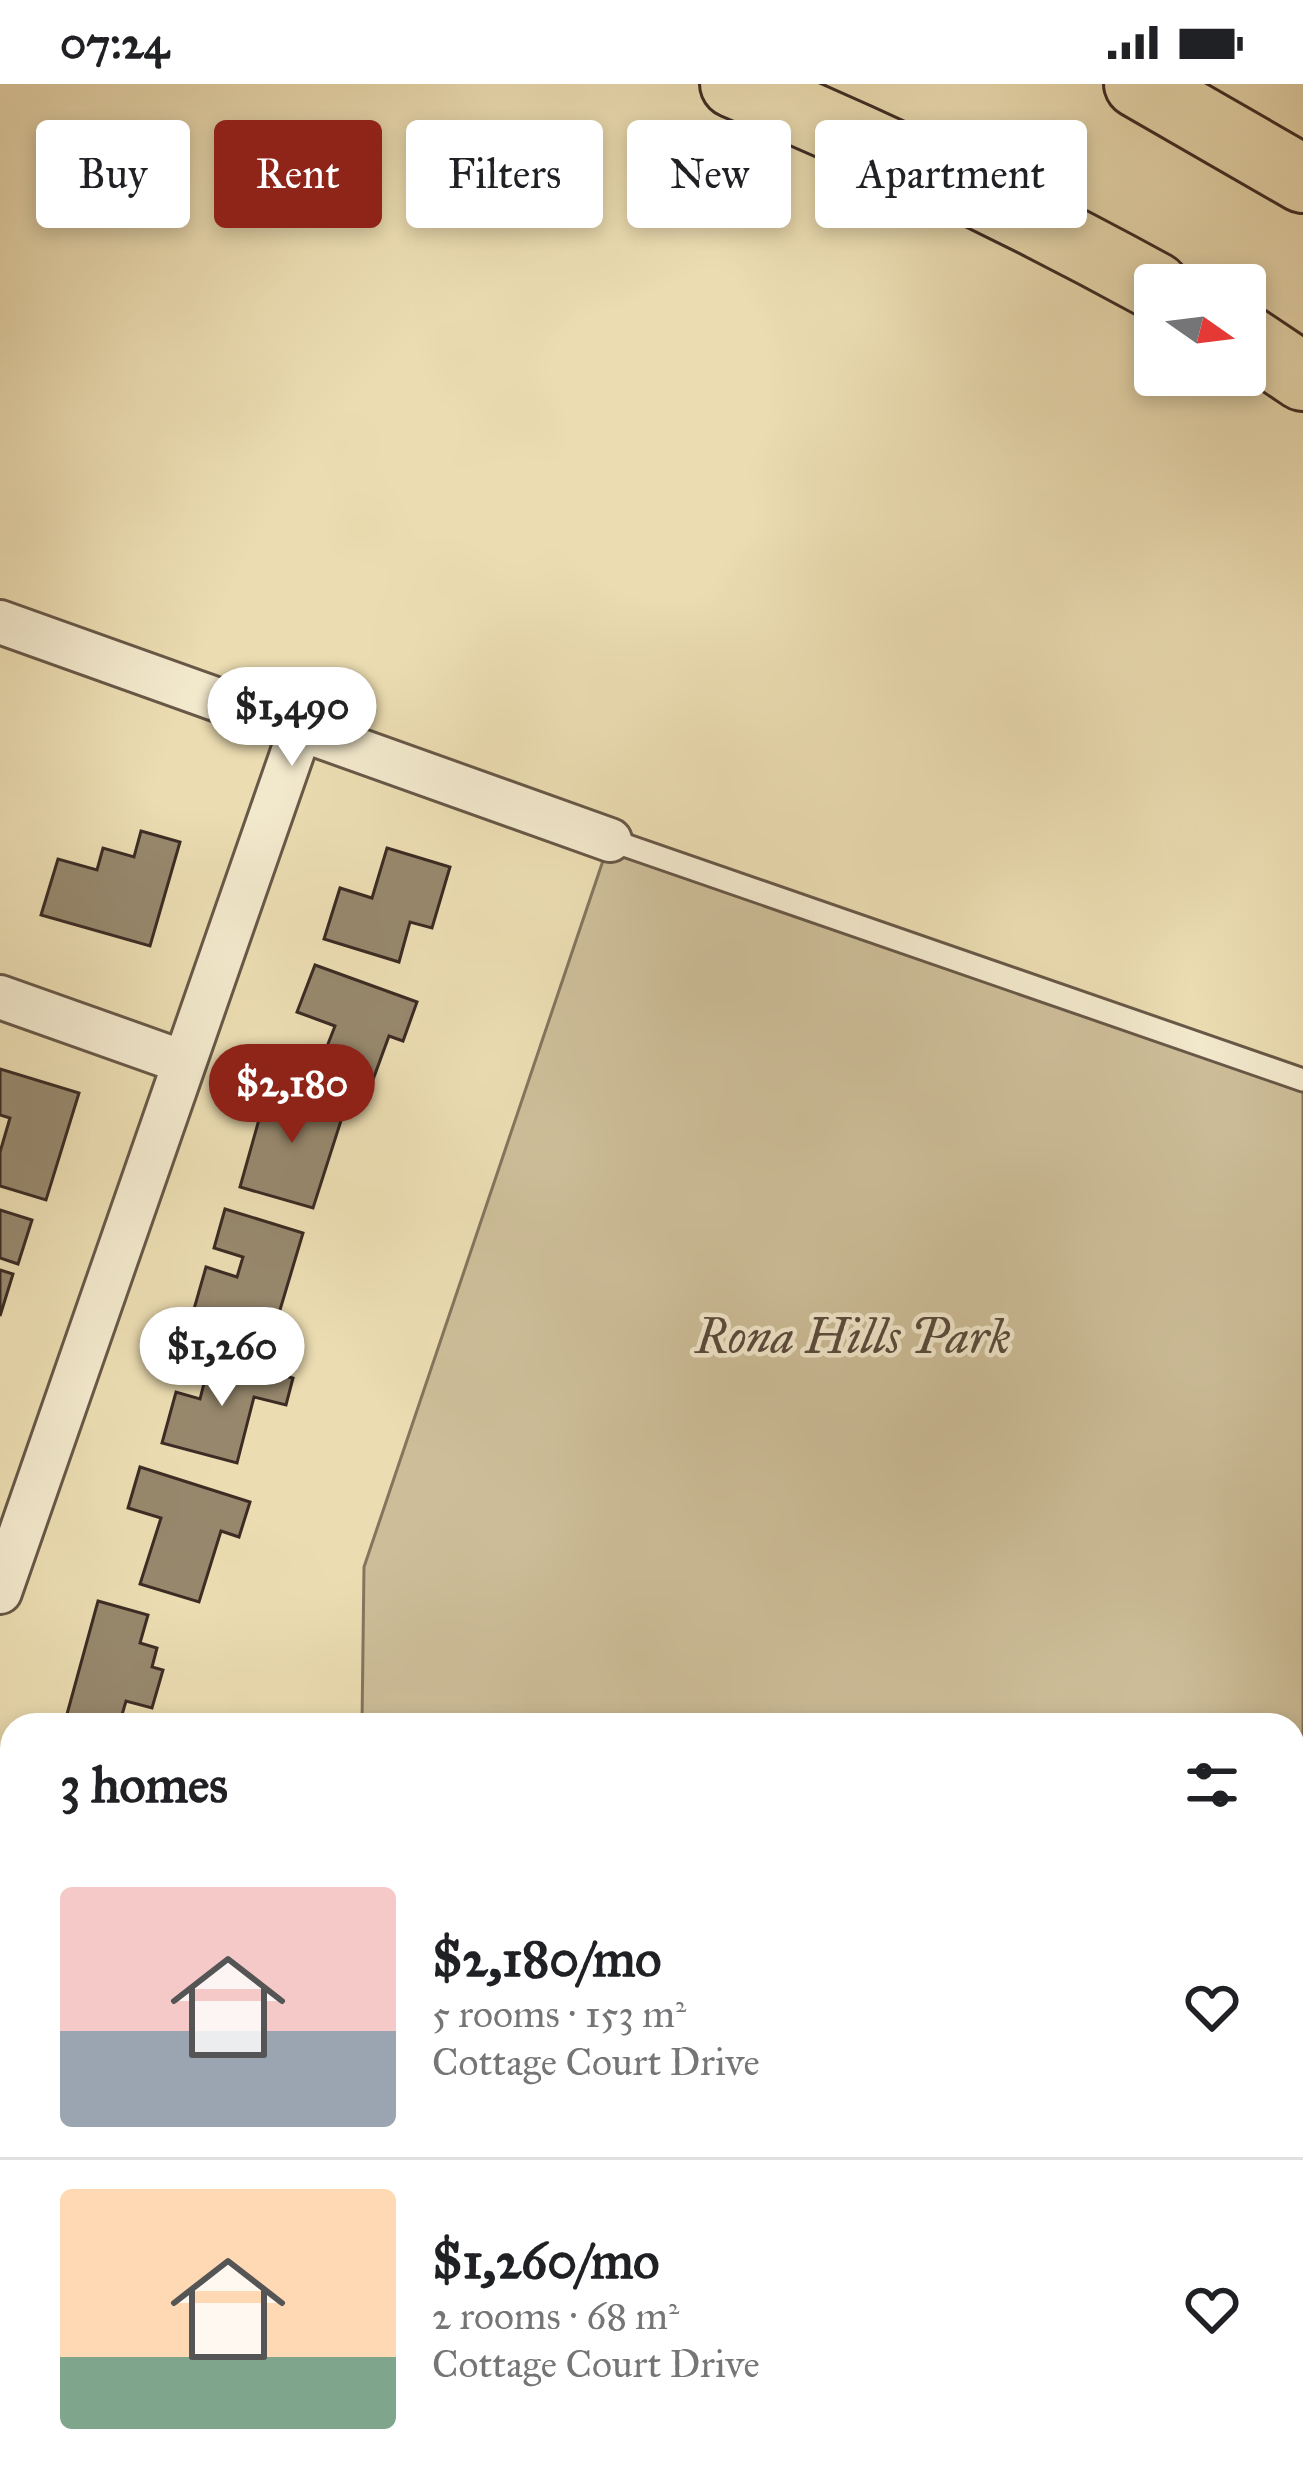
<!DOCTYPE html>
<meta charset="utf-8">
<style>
:root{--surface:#fff;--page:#f6f6f6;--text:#202124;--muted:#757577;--line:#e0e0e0;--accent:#8f2418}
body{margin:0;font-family:"IM FELL Great Primer",serif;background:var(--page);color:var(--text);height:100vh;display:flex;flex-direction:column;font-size:45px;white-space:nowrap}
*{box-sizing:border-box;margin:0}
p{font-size:39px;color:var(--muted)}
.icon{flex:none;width:66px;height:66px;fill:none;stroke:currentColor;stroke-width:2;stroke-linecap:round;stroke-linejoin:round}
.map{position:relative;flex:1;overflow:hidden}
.panel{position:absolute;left:0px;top:1629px;width:1305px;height:771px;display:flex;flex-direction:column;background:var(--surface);border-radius:36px 36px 0 0;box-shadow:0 6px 18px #0003}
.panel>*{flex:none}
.hud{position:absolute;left:36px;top:36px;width:1233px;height:108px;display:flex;gap:24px}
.needle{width:78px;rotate:104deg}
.tools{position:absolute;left:1134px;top:180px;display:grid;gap:24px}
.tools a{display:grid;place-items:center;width:132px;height:132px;border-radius:12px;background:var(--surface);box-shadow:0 6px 18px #0003;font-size:60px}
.price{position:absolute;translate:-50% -102px;padding:0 27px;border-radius:42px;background:#fff;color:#222;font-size:39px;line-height:78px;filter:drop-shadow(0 3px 6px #0008)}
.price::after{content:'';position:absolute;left:50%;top:72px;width:36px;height:27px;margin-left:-18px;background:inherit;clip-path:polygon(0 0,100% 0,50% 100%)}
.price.current{background:var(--accent);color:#fff}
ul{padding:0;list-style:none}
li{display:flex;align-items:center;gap:36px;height:300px;padding:0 60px}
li+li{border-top:3px solid var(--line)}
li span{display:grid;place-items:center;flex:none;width:336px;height:240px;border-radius:12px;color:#555}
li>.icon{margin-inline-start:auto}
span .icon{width:144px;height:144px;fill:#fffc;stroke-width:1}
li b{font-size:51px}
h2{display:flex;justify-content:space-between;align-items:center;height:144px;padding:0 60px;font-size:51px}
.chip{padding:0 42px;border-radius:12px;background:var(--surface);box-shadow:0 6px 18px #0003;font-size:42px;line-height:108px}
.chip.current{background:var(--accent);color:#fff}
.status{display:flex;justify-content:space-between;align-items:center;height:84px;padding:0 60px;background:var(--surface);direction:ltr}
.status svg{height:33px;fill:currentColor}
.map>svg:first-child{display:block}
.green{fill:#cdbe99;stroke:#84755e;stroke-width:3}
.building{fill:#97886d;stroke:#3c2c24;stroke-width:3}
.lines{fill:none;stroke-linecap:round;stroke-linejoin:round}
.service-casing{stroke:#685847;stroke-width:27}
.minor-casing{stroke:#685847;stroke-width:48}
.motorway-casing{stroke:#3c2c24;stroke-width:72}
.service{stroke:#f2e8cc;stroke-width:21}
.minor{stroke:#f2e8cc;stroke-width:42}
.motorway{stroke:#ebdcb1;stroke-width:66}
.labels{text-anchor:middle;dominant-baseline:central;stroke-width:9;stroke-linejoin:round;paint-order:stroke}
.park-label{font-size:48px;font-style:italic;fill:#59493b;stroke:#f2e8cc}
</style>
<div class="status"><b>07:24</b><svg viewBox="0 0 49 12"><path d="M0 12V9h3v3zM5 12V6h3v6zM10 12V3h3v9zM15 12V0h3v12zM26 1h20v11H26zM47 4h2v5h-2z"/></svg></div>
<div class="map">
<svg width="1303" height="2399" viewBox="0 0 1303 2399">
<rect width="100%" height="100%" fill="#ebdcb1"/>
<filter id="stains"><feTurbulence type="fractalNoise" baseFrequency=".00167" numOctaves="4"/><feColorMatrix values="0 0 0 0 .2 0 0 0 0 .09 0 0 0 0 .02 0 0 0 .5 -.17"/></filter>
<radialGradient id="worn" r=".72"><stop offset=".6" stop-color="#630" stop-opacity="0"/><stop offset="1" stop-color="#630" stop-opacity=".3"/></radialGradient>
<!-- green -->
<polygon class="green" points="610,756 1303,996 1303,2399 1180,2399 1174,2388 1293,2388 1293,1641 362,1641 364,1483"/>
<!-- building -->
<g class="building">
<polygon points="141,747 180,758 150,862 41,831 58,775 97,786 103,764 134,773"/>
<polygon points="387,764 450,783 432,844 410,838 399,878 324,855 340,804 372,814"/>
<polygon points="315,881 417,918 403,957 389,952 371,1001 319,983 335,942 297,928"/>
<polygon points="0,985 79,1009 46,1116 0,1102 0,1068 10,1034 0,1031"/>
<polygon points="269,1000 346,1021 313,1124 240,1103"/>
<polygon points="225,1125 303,1149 271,1256 192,1232 206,1183 237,1193 243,1173 214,1164"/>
<polygon points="0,1126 32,1136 18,1180 0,1174"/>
<polygon points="0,1186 13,1190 0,1232"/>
<polygon points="211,1272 293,1294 286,1321 254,1313 237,1379 162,1359 176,1308 200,1315"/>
<polygon points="140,1383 250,1418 239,1453 221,1447 199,1518 140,1500 161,1434 128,1424"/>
<polygon points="98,1517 148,1531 140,1559 157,1564 152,1583 163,1586 152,1624 126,1617 119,1641 64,1641"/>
<polygon points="0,2245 12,2259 12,2284 0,2294"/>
<polygon points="0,2304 12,2318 12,2369 0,2379"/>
<polygon points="30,2388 110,2388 119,2399 30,2399 25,2393"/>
<polygon points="340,2388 431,2388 434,2392 425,2399 349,2399"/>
<polygon points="706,2388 905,2388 890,2399 691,2399"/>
<polygon points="977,2388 1044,2388 1030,2399 985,2399"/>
</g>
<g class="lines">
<!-- service casing -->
<g class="service-casing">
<g id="service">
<polyline points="610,756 1303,996"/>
<polyline points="643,2388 644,2399"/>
<polyline points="1117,2388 1125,2399"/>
</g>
</g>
<!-- minor casing -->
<g class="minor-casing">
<g id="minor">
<polyline points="0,538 610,756"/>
<polyline points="0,913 183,978"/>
<polyline points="0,1508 300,647"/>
<polyline points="0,2040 12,2070"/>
<polyline points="216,2388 224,2399"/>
</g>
</g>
<!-- motorway casing -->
<g class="motorway-casing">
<g id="motorway">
<path d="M 734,0 C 878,60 1018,127 1155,202"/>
<polyline points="1138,0 1303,95"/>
<polyline points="1245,254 1303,293"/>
</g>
</g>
<!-- service -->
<use href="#service" class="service"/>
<!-- minor -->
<use href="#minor" class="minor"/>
<!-- motorway -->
<use href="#motorway" class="motorway"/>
</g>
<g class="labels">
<!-- park labels -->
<g class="park-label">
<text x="853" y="1252">Rona Hills Park</text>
</g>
</g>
<rect width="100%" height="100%" filter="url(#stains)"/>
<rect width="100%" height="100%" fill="url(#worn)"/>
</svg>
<div class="tools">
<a><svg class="needle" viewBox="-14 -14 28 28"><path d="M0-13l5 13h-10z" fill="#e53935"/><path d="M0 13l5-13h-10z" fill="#757577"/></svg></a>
</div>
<b class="price" style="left:292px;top:685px">$1,490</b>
<b class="price current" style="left:292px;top:1062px">$2,180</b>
<b class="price" style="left:222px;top:1325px">$1,260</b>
<div class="hud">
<a class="chip">Buy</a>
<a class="chip current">Rent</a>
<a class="chip">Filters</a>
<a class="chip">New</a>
<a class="chip">Apartment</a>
</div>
<section class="panel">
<h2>3 homes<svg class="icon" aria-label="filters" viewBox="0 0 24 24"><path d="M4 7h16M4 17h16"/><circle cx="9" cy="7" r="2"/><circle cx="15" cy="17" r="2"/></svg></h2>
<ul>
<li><span style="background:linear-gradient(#f6c9c9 60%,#9aa5b1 0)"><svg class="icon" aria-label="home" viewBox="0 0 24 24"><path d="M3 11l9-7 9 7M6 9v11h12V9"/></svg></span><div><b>$2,180/mo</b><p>5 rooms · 153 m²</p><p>Cottage Court Drive</p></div><svg class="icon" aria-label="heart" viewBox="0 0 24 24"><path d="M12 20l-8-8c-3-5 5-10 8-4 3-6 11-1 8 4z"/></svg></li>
<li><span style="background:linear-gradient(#ffd9b3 70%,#7fa58c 0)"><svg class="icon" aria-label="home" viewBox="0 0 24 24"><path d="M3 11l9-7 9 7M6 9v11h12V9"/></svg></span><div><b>$1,260/mo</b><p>2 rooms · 68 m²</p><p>Cottage Court Drive</p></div><svg class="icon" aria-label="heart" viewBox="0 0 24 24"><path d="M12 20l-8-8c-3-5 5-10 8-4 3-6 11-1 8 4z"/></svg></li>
</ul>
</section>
</div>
